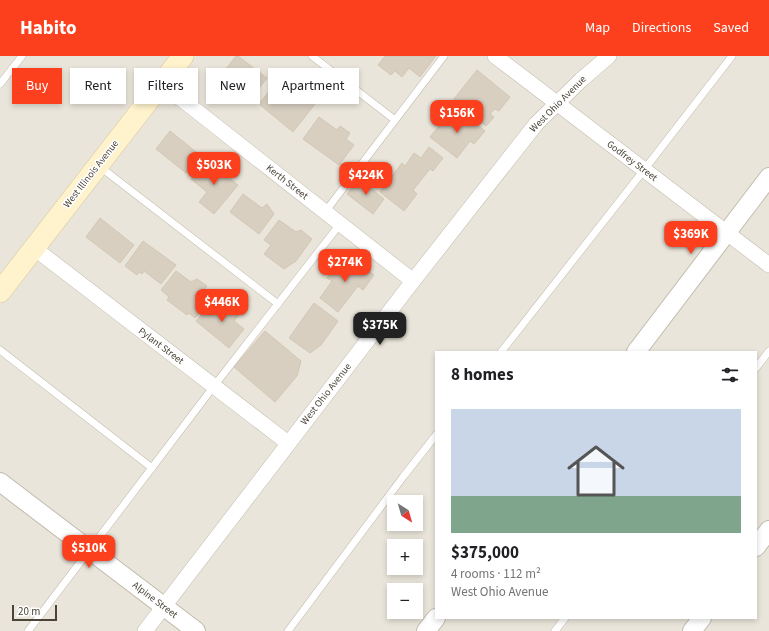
<!DOCTYPE html>
<meta charset="utf-8">
<style>
:root{--surface:#fff;--page:#f2f2f2;--text:#202124;--muted:#757577;--line:#e0e0e0;--accent:#fc3f1d}
body{margin:0;font-family:"Source Sans 3",sans-serif;background:var(--page);color:var(--text);height:100vh;display:flex;flex-direction:column;font-size:15px;white-space:nowrap}
*{box-sizing:border-box;margin:0}
p{font-size:13px;color:var(--muted)}
.icon{flex:none;width:22px;height:22px;fill:none;stroke:currentColor;stroke-width:2;stroke-linecap:round;stroke-linejoin:round}
.map{position:relative;flex:1;overflow:hidden}
.panel{position:absolute;left:435px;top:295px;width:322px;height:268px;display:flex;flex-direction:column;background:var(--surface);border-radius:0px;box-shadow:0 2px 6px #0003}
.panel>*{flex:none}
.banner{position:absolute;left:12px;top:12px;width:363px;height:36px;display:flex;gap:8px}
.needle{width:26px;rotate:143deg}
.controls{position:absolute;left:387px;top:439px;display:grid;gap:8px}
.controls a{display:grid;place-items:center;width:36px;height:36px;border-radius:0px;background:var(--surface);box-shadow:0 2px 6px #0003;font-size:20px}
.scale{position:absolute;left:12px;bottom:10px;width:45px;box-sizing:border-box;padding-left:4px;border:2px solid #4b4439;border-top:0;font-size:11px;line-height:14px;white-space:nowrap;color:#4b4439;-webkit-text-stroke:3px #fff;paint-order:stroke}
.price{position:absolute;translate:-50% -34px;padding:0 9px;border-radius:8px;background:var(--accent);color:#fff;font-size:13px;line-height:26px;filter:drop-shadow(0 1px 2px #0008)}
.price::after{content:'';position:absolute;left:50%;top:24px;width:12px;height:9px;margin-left:-6px;background:inherit;clip-path:polygon(0 0,100% 0,50% 100%)}
.price.selected{background:#222;color:#fff}
ul{padding:0;list-style:none}
li{display:grid;align-content:center;gap:8px;height:212px;padding:0 16px}
li+li{border-top:1px solid var(--line)}
li span{display:grid;place-items:center;height:124px;border-radius:0px;color:#555}
li>.icon{margin-inline-start:auto}
span .icon{width:72px;height:72px;fill:#fffc;stroke-width:1}
li b{font-size:17px}
h2{display:flex;justify-content:space-between;align-items:center;height:48px;padding:0 16px;font-size:17px}
.tag{padding:0 14px;border-radius:0px;background:var(--surface);box-shadow:0 2px 6px #0003;font-size:14px;line-height:36px}
.tag.selected{background:var(--accent);color:#fff}
header{display:flex;align-items:center;gap:24px;box-sizing:border-box;height:56px;padding:0 20px;background:var(--accent);color:#fff}
header strong{font-size:19px}
nav{display:flex;gap:22px;margin-inline-start:auto;font-size:14px}
.map>svg:first-child{display:block}
.residential{fill:#eae5da;fill-rule:evenodd}
.building{fill:#d8cfc1;stroke:#d3c7b4}
.lines{fill:none;stroke-linecap:round;stroke-linejoin:round}
.service-casing{stroke:#c2bbae;stroke-width:8}
.minor-casing{stroke:#c2bbae;stroke-width:16}
.tertiary-casing{stroke:#c2bbae;stroke-width:20}
.secondary-casing{stroke:#d6c79b;stroke-width:22}
.service{stroke:#fff;stroke-width:7}
.minor{stroke:#fff;stroke-width:15}
.tertiary{stroke:#fff;stroke-width:18}
.secondary{stroke:#fff3cd;stroke-width:21}
.labels{text-anchor:middle;dominant-baseline:central;stroke-width:3;stroke-linejoin:round;paint-order:stroke}
.street-label{font-size:10px;fill:#4b4439;stroke:#fff}
</style>
<header>
<strong>Habito</strong>
<nav><a>Map</a><a>Directions</a><a>Saved</a></nav>
</header>
<div class="map">
<svg width="769" height="575" viewBox="0 0 769 575">
<rect width="100%" height="100%" fill="#f6f3ec"/>
<!-- residential -->
<path class="residential" d="M 0,0 L 769,0 L 769,575 L 0,575 ZM 436,296 L 756,296 L 756,562 L 436,562 ZM 394,446 L 416,446 L 416,468 L 394,468 ZM 394,490 L 416,490 L 416,512 L 394,512 ZM 394,534 L 416,534 L 416,556 L 394,556 Z"/>
<!-- building -->
<g class="building">
<polygon points="236,0 238,0 267,22 251,42 244,37 243,38 232,30 234,27 222,18"/>
<polygon points="385,0 436,0 420,21 409,12 402,21 395,15 391,19 378,9"/>
<polygon points="477,14 510,41 499,55 495,53 490,58 494,61 486,70 454,43"/>
<polygon points="273,30 294,47 302,37 315,48 293,76 259,48"/>
<polygon points="462,56 485,75 474,88 470,85 457,102 430,81 449,58 457,64"/>
<polygon points="319,61 337,74 340,70 350,77 346,83 354,89 339,109 303,83"/>
<polygon points="170,75 200,99 186,117 156,93"/>
<polygon points="429,91 443,102 433,115 430,113 413,134 417,138 404,155 380,136 402,107 405,110 414,97 421,102"/>
<polygon points="206,103 238,129 214,158 199,146 207,136 191,123"/>
<polygon points="359,123 384,143 373,158 347,138"/>
<polygon points="243,138 262,152 267,148 274,158 259,178 230,156"/>
<polygon points="100,162 134,189 120,207 86,181"/>
<polygon points="279,164 296,176 301,174 312,183 296,205 284,213 264,198 271,189 264,184"/>
<polygon points="143,185 176,209 161,228 144,215 142,218 139,216 137,219 125,210"/>
<polygon points="349,201 374,219 363,234 358,230 338,256 320,242 332,225 327,222 338,207 342,210"/>
<polygon points="176,215 191,226 197,223 207,230 202,236 211,243 195,262 189,257 187,259 167,244 169,241 161,234"/>
<polygon points="230,245 242,255 234,265 244,273 229,292 196,265 211,247 221,255"/>
<polygon points="314,247 338,265 321,289 310,297 289,282"/>
<polygon points="265,275 301,305 297,320 275,346 234,311"/>
</g>
<g class="lines">
<!-- service casing -->
<g class="service-casing">
<g id="service">
<polyline points="312,0 395,64"/>
<polyline points="0,28 22,0"/>
<polyline points="99,110 278,248"/>
<polyline points="325,156 444,0"/>
<polyline points="0,294 152,412"/>
<polyline points="501,296 644,114 732,0"/>
<polyline points="756,312 769,295"/>
<polyline points="28,575 214,330 340,168"/>
<polyline points="288,575 403,421 436,379"/>
<polyline points="555,575 565,562"/>
</g>
</g>
<!-- minor casing -->
<g class="minor-casing">
<g id="minor">
<polyline points="495,0 769,209"/>
<polyline points="161,27 413,225"/>
<polyline points="34,192 288,387"/>
<polyline points="145,575 413,225 536,68 581,24 609,0"/>
</g>
</g>
<!-- tertiary casing -->
<g class="tertiary-casing">
<g id="tertiary">
<polyline points="636,296 769,121"/>
<polyline points="0,426 196,575"/>
<polyline points="756,491 769,474"/>
<polyline points="426,575 436,562"/>
<polyline points="692,575 702,562"/>
</g>
</g>
<!-- secondary casing -->
<g class="secondary-casing">
<polyline id="secondary" points="0,236 183,0"/>
</g>
<!-- service -->
<use href="#service" class="service"/>
<!-- minor -->
<use href="#minor" class="minor"/>
<!-- tertiary -->
<use href="#tertiary" class="tertiary"/>
<!-- secondary -->
<use href="#secondary" class="secondary"/>
</g>
<g class="labels">
<!-- street labels -->
<g class="street-label">
<text transform="translate(558 48) rotate(-45)">West Ohio Avenue</text>
<text transform="translate(632 105) rotate(37)">Godfrey Street</text>
<text transform="translate(91 118) rotate(-52)">West Illinois Avenue</text>
<text transform="translate(287 126) rotate(38)">Kerth Street</text>
<text transform="translate(161 290) rotate(37)">Pylant Street</text>
<text transform="translate(326 338) rotate(-52)">West Ohio Avenue</text>
<text transform="translate(155 544) rotate(37)">Alpine Street</text>
</g>
</g>
</svg>
<div class="controls">
<a><svg class="needle" viewBox="-14 -14 28 28"><path d="M0-13l5 13h-10z" fill="#e53935"/><path d="M0 13l5-13h-10z" fill="#757577"/></svg></a>
<a>+</a>
<a>−</a>
</div>
<div class="scale">20 m</div>
<b class="price" style="left:457px;top:78px">$156K</b>
<b class="price" style="left:214px;top:130px">$503K</b>
<b class="price" style="left:366px;top:140px">$424K</b>
<b class="price" style="left:691px;top:199px">$369K</b>
<b class="price" style="left:345px;top:227px">$274K</b>
<b class="price" style="left:222px;top:267px">$446K</b>
<b class="price selected" style="left:380px;top:290px">$375K</b>
<b class="price" style="left:89px;top:513px">$510K</b>
<div class="banner">
<a class="tag selected">Buy</a>
<a class="tag">Rent</a>
<a class="tag">Filters</a>
<a class="tag">New</a>
<a class="tag">Apartment</a>
</div>
<section class="panel">
<h2>8 homes<svg class="icon" aria-label="filters" viewBox="0 0 24 24"><path d="M4 7h16M4 17h16"/><circle cx="9" cy="7" r="2"/><circle cx="15" cy="17" r="2"/></svg></h2>
<ul>
<li><span style="background:linear-gradient(#c9d6e8 70%,#7fa58c 0)"><svg class="icon" aria-label="home" viewBox="0 0 24 24"><path d="M3 11l9-7 9 7M6 9v11h12V9"/></svg></span><div><b>$375,000</b><p>4 rooms · 112 m²</p><p>West Ohio Avenue</p></div></li>
</ul>
</section>
</div>
